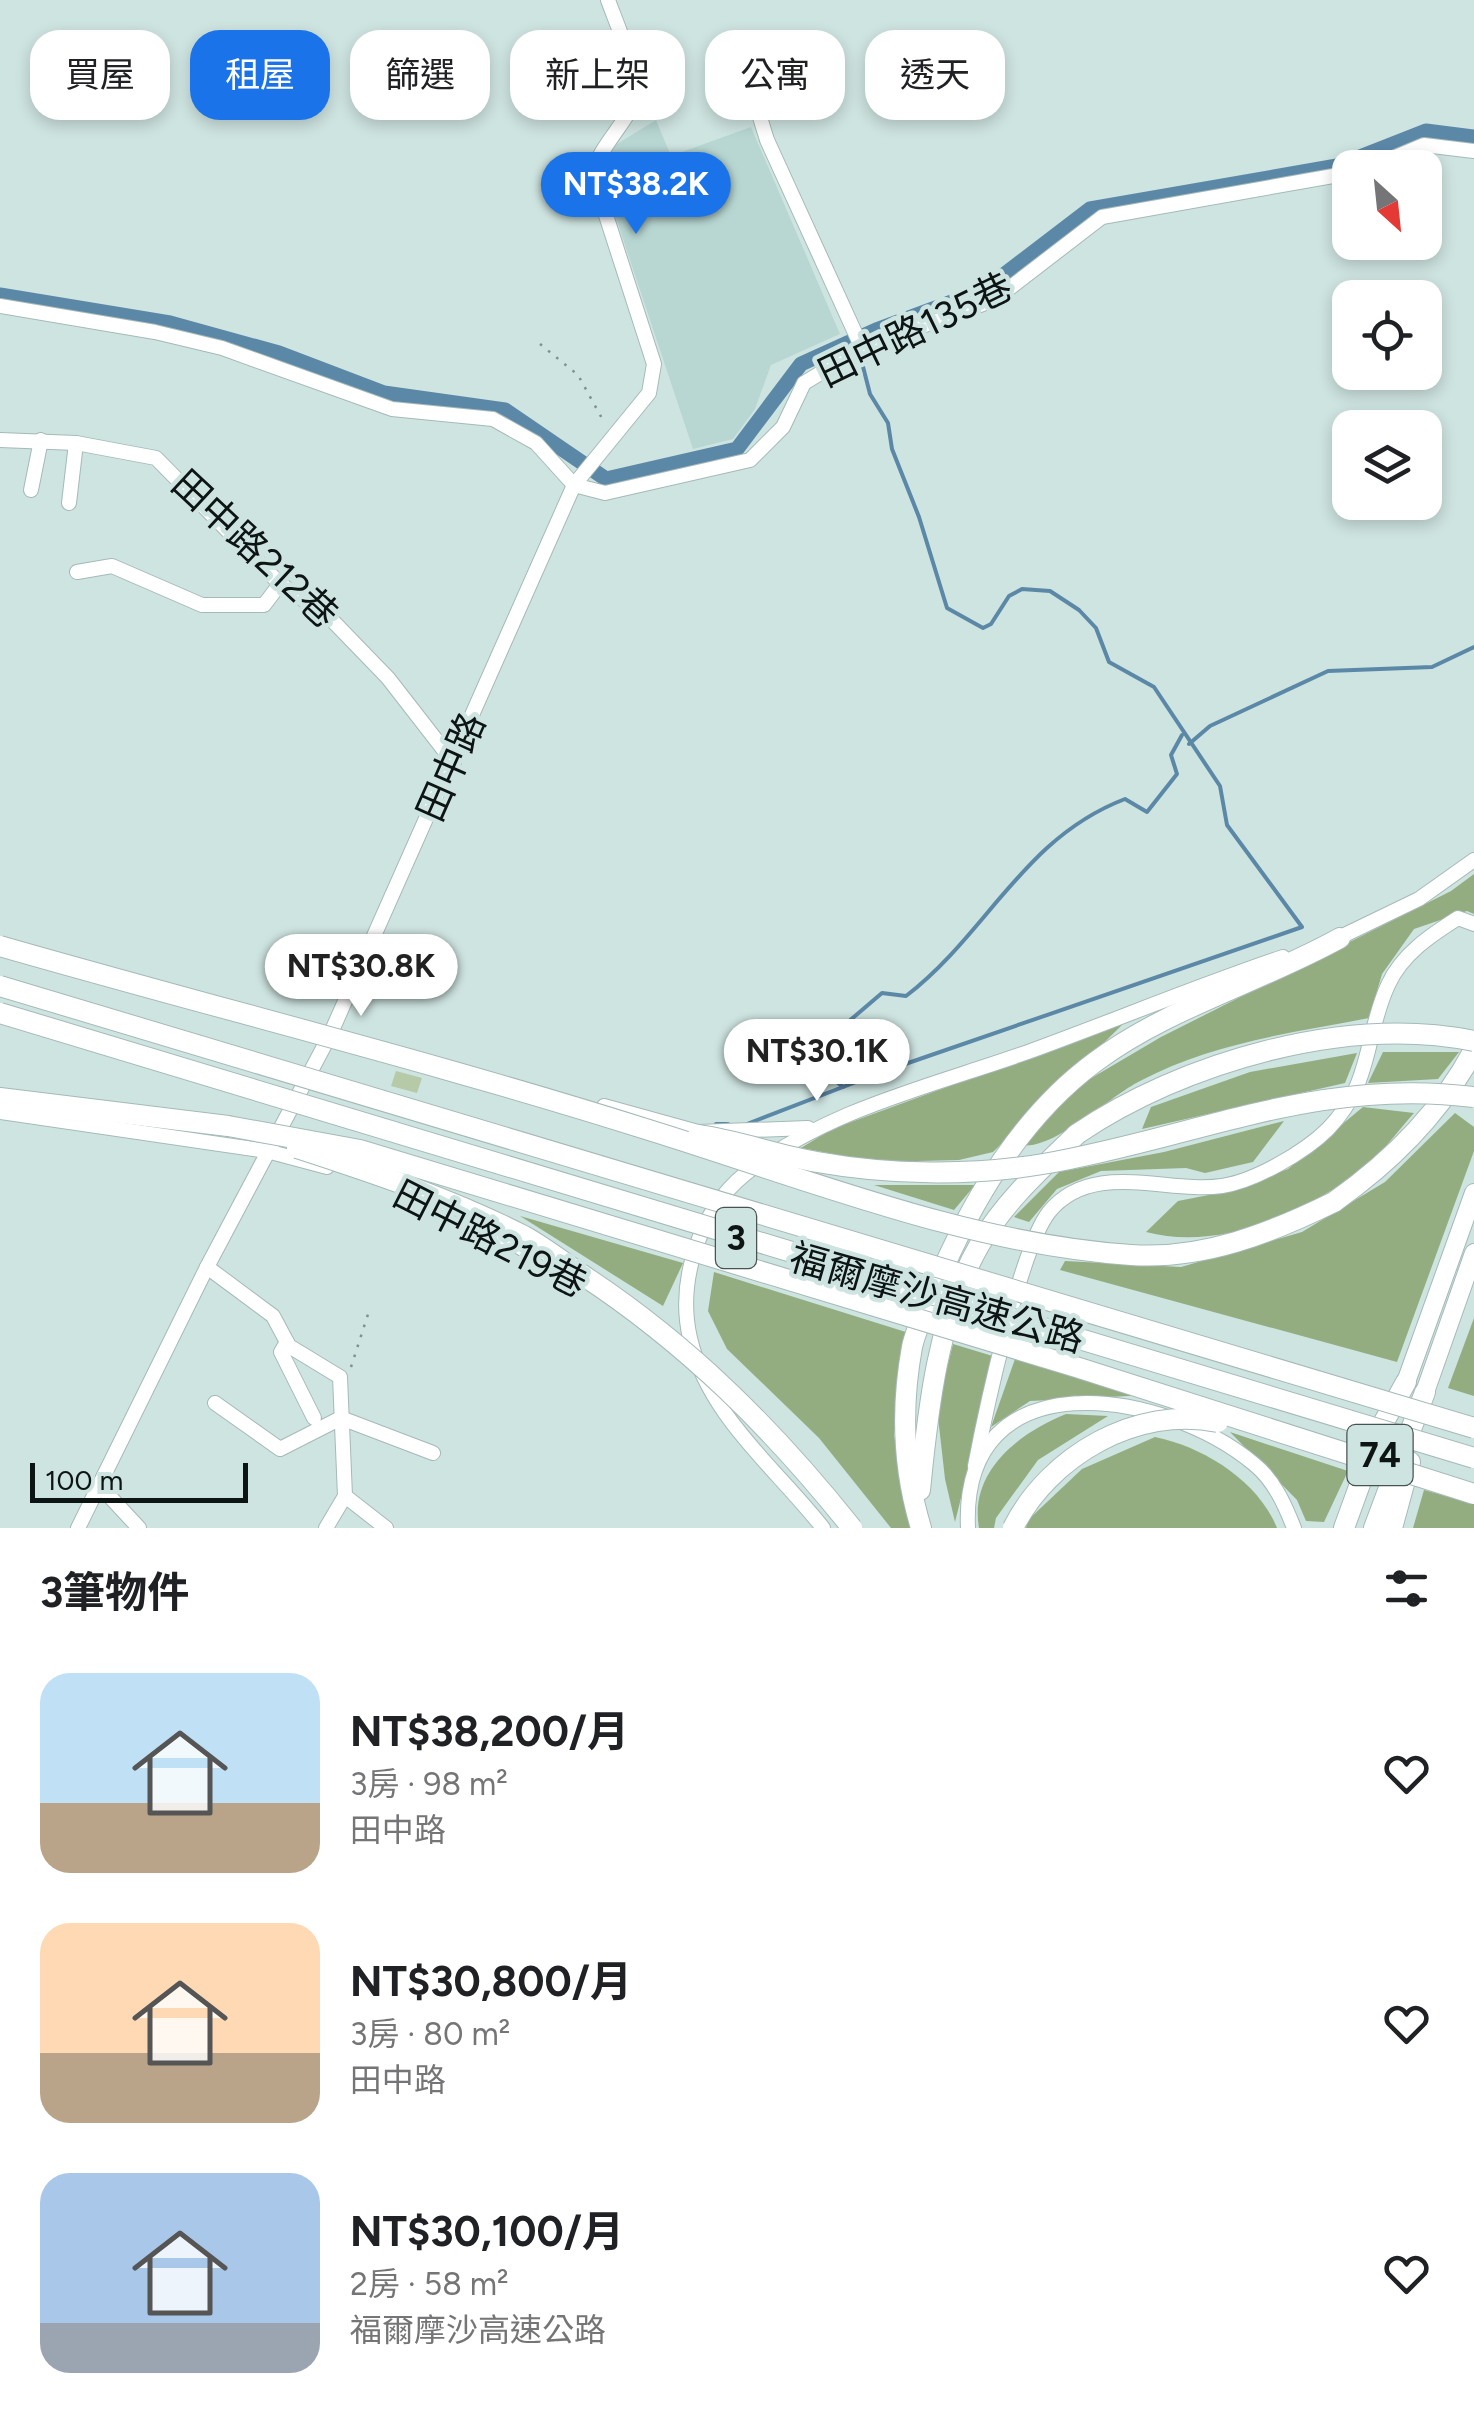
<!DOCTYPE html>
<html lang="zh-TW">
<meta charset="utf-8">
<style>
:root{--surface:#fff;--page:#f6f6f6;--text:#202124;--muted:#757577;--accent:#1a73e8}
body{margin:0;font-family:Figtree,"Noto Sans TC",sans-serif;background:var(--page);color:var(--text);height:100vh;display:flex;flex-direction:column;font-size:38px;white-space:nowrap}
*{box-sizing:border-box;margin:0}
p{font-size:32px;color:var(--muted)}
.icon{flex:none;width:55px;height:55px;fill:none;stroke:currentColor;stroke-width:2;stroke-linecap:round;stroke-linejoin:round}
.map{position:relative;height:1528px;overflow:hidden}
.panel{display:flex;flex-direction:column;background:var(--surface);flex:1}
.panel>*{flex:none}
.top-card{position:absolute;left:30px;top:30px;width:1415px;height:90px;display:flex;gap:20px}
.needle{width:65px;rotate:153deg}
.controls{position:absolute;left:1332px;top:150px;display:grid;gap:20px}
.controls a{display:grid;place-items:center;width:110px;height:110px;border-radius:20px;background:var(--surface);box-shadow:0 5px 15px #0003;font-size:50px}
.scale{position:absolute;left:30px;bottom:25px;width:218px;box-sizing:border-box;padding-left:10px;border:5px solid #0d1514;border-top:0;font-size:28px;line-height:35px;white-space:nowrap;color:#0d1514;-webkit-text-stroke:8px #cee4e0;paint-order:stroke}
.price{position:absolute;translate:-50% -85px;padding:0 22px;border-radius:35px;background:#fff;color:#222;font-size:32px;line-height:65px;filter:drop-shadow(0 2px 5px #0008)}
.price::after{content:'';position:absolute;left:50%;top:60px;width:30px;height:22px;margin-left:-15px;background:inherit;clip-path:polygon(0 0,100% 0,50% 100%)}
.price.active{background:var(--accent);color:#fff}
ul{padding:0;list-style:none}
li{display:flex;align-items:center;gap:30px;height:250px;padding:0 40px}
li span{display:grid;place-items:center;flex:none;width:280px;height:200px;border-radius:30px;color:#555}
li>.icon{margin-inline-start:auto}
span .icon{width:120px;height:120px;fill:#fffc;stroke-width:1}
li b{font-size:42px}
h2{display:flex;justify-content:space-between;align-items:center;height:120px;padding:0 40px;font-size:42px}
.chip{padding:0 35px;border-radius:30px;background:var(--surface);box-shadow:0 5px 15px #0003;font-size:35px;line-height:90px}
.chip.active{background:var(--accent);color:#fff}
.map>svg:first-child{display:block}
.built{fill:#b8d7d3}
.green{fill:#b6caa8}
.forest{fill:#93ad80}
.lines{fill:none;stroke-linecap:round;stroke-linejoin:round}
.stream{stroke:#5c88a8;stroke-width:4}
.canal{stroke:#5c88a8;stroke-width:15}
.minor-casing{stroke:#a5bab7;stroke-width:16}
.major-casing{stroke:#a5bab7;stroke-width:20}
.highway-casing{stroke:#a5bab7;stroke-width:22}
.path{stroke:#80908d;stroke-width:2.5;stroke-dasharray:2.5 8;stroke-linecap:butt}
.minor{stroke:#fff;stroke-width:14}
.major{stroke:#fff;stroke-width:18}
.highway{stroke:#fff;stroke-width:20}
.highway-bridge-casing{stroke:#a5bab7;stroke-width:22;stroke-linecap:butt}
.highway-bridge{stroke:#fff;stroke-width:20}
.labels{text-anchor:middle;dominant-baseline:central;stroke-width:9;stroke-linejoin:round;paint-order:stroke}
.shield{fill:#cee4e0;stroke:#475351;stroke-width:2.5}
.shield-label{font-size:35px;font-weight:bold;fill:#0d1514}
.street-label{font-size:38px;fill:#0d1514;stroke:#cee4e0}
</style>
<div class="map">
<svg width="1474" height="1528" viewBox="0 0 1474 1528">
<rect width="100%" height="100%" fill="#cee4e0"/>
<!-- built -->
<polygon class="built" points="656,120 671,156 751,127 840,334 771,365 755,409 733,439 693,449 600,170 617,144"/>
<!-- green -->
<polygon class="green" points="396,1071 422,1078 417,1093 391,1086"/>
<!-- forest -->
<g class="forest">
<path d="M 1474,874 L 1474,914 L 1467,911 L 1414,929 L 1382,974 L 1369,1018 C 1291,1033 1212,1043 1140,1081 C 1110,1096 1053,1151 1021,1145 L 1083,1083 L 1161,1037 L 1451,891 Z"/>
<polygon points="1125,1022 993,1152 959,1160 876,1162 801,1148 832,1129"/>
<polygon points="1383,1052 1459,1052 1438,1079 1368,1083"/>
<polygon points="1357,1053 1345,1083 1142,1129 1151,1107 1250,1072"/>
<path d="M 1363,1107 L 1414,1113 C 1396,1133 1377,1160 1355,1175 C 1296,1216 1217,1251 1146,1232 L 1178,1201 L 1224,1192 L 1288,1169 Z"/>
<polygon points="1455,1113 1474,1127 1474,1151 1397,1362 1060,1270 1065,1261 1181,1267 1302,1232 1385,1182"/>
<polygon points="1284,1121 1253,1162 1205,1173 1186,1168 1101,1171 1057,1189 1029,1222 1014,1217 1059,1172 1164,1152"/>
<polygon points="874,1185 975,1185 954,1210"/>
<polygon points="520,1216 683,1263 663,1306"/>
<polygon points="714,1272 909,1333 894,1435 911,1528 891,1528 819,1438 727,1349 708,1311"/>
<polygon points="1474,1318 1474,1396 1448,1388"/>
<polygon points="953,1344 996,1357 955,1522 945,1479 937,1408"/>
<polygon points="1015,1359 1148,1395 1030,1401 991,1427"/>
<path d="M 1066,1414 L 1108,1416 L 1038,1460 L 996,1518 L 994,1528 L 979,1528 C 969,1471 1019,1433 1066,1414 Z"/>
<polygon points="1230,1432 1348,1471 1324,1522 1306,1521 1297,1500"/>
<path d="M 1155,1437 C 1204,1447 1258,1481 1277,1528 L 1026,1528 L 1028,1520 L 1082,1469 Z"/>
<polygon points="1424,1490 1474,1504 1474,1528 1413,1528"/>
</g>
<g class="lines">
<!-- stream -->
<g class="stream">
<polyline points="1189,744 1210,726 1328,671 1432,667 1474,647"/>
<path d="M 843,1087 L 807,1057 L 882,993 L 906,996 C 988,933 1023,838 1125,799 L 1147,812 L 1177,774 L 1171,755 L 1182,735"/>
<polyline points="716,1124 728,1124"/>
<polyline points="747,1124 882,1072 1302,927 1227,825 1220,786 1154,687 1109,662 1096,628 1079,610 1050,591 1022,589 1009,596 991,624 983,628 947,608 919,517 892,449 888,423 870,394 860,355"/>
</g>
<!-- canal -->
<polyline class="canal" points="0,295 170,323 279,353 384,393 505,410 606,479 737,449 801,364 876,330 984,290 1090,209 1337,166 1426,131 1474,137"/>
<!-- minor casing -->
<g class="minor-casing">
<g id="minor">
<polyline points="736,40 767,140 862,348"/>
<polyline points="1369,168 1424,145 1474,151"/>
<polyline points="0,306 155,332 222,348 392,409 493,419 536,443 574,485 605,493 750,460 783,427 804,383 862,348 994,300 1102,217 1350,173"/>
<polyline points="0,440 76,443 156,458 280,584 328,616 388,678 454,763"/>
<polyline points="31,490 41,440"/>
<polyline points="69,503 76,443"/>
<polyline points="77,572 112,566 202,605 264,605 280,584"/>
<polyline points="1332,941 1419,899 1474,860"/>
<polyline points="604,1106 698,1132 808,1128"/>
<polyline points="0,1112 267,1151 327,1167"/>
<polyline points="491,1231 563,1272"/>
<polyline points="207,1267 273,1316 289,1346 340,1377 345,1496 326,1528"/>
<polyline points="287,1342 281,1352 314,1418"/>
<polyline points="215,1403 280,1449 341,1418 433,1453"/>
<path d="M 975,1466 C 985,1414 1020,1249 1049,1212 C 1092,1159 1168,1194 1222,1186 C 1255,1181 1305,1152 1328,1129 C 1373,1083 1364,1037 1388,985 C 1402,954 1431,935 1458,918 L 1474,924"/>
<polyline points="100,1486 139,1528"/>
<polyline points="345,1496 386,1528"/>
<path d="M 78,1528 L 207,1267 L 330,1035 L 574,485 L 649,393 L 654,364 L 592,172 C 602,146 620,129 633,105 C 644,84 616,23 608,0"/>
<path d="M 823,1528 C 776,1468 708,1416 690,1338 C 677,1282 699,1211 745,1174 C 825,1110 932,1086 1028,1052 C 1113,1021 1197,986 1283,957"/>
<path d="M 968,1528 C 960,1357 1163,1388 1254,1464 C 1274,1480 1285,1505 1294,1528"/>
</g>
</g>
<!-- major casing -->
<g class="major-casing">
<g id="major">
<polyline points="1406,1382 1474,1193"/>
<polyline points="1425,1392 1474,1253"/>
</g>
</g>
<!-- highway casing -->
<g class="highway-casing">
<g id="highway">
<polyline points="0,1098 228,1126"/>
<path d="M 1334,1202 C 1391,1162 1441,1112 1474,1050"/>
<path d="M 920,1490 C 928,1408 938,1316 980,1244 C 1004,1202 1043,1167 1077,1134"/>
<path d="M 921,1528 C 903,1469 901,1407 912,1347 C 916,1328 927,1308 934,1290 C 969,1205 1019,1118 1095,1062 C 1167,1008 1261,982 1340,938"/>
<polyline points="1344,1528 1380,1429 1406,1382"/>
<polyline points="1374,1528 1425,1392"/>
<polyline points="1392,1528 1410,1462"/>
</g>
</g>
<!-- path -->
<g class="path">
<polyline points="540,344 578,375 604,422"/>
<polyline points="351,1367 369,1311"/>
</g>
<!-- minor -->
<use href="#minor" class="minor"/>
<!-- major -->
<use href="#major" class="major"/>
<!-- highway -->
<use href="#highway" class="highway"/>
<!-- highway-bridge casing -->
<g class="highway-bridge-casing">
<g id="highway-bridge">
<path d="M 0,946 C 216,1008 434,1062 649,1130 C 804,1178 967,1244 1131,1255 C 1203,1260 1271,1233 1334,1202"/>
<polyline points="0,986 1474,1428"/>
<polyline points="0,1013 1474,1458"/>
<polyline points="228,1126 360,1150 1076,1367 1474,1494"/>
<path d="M 1077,1134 C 1183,1062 1346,1015 1474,1041"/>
<path d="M 698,1135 C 739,1141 777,1155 817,1162 C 889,1175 971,1176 1043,1164 C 1194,1138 1316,1077 1474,1097"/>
<path d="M 297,1148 C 374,1173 452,1199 524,1236 C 544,1247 563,1262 581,1274 C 688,1344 773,1429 852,1528"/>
<path d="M 1013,1528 C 1049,1456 1137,1405 1218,1422"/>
</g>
</g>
<!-- highway-bridge -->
<use href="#highway-bridge" class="highway-bridge"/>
</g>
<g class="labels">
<!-- shield labels -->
<g class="shield">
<rect x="716" y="1208" width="40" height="60" rx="8"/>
<rect x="1347.5" y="1425" width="65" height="60" rx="8"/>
</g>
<g class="shield-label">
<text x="736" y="1238">3</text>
<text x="1380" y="1455">74</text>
</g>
<!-- street labels -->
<g class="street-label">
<text transform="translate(915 330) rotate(-26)">田中路135巷</text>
<text transform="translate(255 549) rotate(43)">田中路212巷</text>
<text transform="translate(451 767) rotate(-66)">田中路</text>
<text transform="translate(490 1239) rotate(27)">田中路219巷</text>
<text transform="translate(937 1298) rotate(16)">福爾摩沙高速公路</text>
</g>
</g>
</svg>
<div class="controls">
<a><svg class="needle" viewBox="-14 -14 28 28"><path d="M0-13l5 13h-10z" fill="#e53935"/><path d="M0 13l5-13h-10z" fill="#757577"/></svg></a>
<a><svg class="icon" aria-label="locate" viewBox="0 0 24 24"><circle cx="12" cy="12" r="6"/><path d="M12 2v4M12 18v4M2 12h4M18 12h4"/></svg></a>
<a><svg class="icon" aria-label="layers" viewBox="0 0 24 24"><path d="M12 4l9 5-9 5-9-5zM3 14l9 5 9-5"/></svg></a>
</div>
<div class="scale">100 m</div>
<b class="price active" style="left:636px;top:237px">NT$38.2K</b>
<b class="price" style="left:361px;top:1019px">NT$30.8K</b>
<b class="price" style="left:817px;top:1104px">NT$30.1K</b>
<div class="top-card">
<a class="chip">買屋</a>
<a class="chip active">租屋</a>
<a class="chip">篩選</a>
<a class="chip">新上架</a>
<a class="chip">公寓</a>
<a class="chip">透天</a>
</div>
</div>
<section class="panel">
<h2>3筆物件<svg class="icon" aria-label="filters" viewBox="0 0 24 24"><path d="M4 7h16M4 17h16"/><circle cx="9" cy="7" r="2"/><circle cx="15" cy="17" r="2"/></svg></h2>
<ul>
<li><span style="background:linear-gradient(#bfe0f5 65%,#b9a48a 0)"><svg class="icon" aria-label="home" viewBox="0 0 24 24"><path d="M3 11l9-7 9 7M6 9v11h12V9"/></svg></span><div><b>NT$38,200/月</b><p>3房 · 98 m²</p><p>田中路</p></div><svg class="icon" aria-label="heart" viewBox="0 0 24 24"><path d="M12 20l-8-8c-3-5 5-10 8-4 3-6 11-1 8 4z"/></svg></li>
<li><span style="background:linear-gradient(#ffd9b3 65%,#b9a48a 0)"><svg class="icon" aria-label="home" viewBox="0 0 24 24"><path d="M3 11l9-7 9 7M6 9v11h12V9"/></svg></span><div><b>NT$30,800/月</b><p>3房 · 80 m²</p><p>田中路</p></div><svg class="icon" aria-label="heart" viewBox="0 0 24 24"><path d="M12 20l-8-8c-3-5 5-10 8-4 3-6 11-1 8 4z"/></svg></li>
<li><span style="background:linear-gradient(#a9c7e8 75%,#9aa5b1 0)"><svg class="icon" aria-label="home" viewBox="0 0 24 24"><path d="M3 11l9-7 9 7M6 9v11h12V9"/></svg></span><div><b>NT$30,100/月</b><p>2房 · 58 m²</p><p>福爾摩沙高速公路</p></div><svg class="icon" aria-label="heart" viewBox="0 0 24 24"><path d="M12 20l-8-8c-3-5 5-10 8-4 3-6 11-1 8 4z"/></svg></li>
</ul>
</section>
